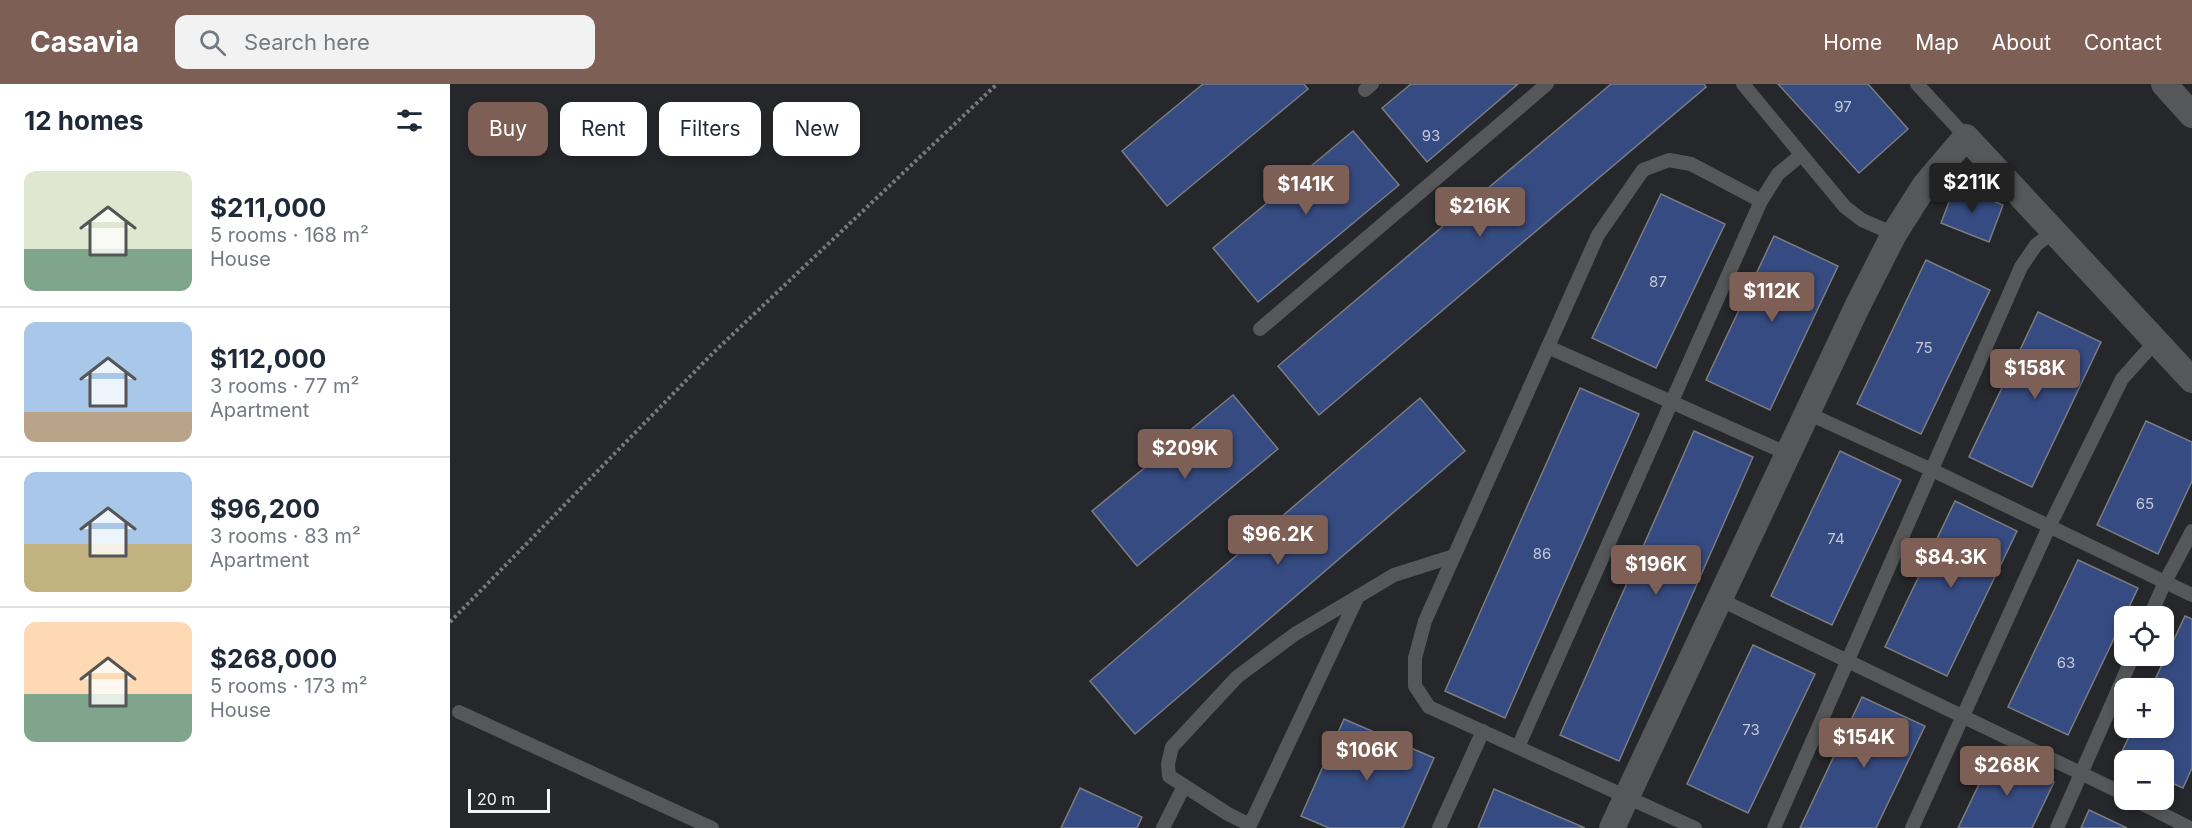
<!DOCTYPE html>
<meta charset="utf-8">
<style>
:root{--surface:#fff;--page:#f2f2f3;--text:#1f2937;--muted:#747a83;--line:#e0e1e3;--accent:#7d5f56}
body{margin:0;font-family:Inter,sans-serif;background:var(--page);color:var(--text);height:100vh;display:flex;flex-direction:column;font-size:22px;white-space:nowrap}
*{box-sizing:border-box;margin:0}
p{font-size:20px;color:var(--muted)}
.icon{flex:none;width:33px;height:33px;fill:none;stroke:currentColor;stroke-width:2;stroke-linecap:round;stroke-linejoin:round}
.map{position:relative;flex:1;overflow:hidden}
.panel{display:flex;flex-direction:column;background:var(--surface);width:450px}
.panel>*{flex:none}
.top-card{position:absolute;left:18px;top:18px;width:570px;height:54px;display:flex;gap:12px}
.controls{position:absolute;left:1664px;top:522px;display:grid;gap:12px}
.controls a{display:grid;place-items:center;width:60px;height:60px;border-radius:12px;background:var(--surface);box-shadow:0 3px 9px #0003;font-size:30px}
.scale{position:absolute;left:18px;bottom:15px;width:82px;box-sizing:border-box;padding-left:6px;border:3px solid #f2f3f5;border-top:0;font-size:16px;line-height:21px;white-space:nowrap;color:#f2f3f5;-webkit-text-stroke:4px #26272b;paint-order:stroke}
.price{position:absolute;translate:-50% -51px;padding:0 14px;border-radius:6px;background:var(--accent);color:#fff;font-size:20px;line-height:39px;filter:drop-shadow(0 2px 3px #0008)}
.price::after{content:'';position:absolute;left:50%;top:36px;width:18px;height:14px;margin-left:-9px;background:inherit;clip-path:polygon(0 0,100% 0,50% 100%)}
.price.current{background:#222;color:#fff}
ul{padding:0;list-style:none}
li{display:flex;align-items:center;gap:18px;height:150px;padding:0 24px}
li+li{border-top:2px solid var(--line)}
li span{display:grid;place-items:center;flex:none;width:168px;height:120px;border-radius:12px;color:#555}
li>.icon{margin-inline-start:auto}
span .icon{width:72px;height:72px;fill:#fffc;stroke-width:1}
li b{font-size:26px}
h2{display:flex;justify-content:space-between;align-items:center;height:72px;padding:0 24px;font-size:26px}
.tag{padding:0 21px;border-radius:12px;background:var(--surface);box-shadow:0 3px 9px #0003;font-size:21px;line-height:54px}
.tag.current{background:var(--accent);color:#fff}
header{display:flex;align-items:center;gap:36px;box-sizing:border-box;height:84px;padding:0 30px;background:var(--accent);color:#fff}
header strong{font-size:28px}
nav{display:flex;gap:33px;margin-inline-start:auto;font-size:21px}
.search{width:420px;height:54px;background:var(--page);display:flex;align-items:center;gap:15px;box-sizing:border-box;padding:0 21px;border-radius:12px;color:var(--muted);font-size:22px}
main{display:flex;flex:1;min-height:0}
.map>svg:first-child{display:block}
.building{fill:#364b81;stroke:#797c80;stroke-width:1.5}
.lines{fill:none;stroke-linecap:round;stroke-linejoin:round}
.path{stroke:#78797c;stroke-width:4;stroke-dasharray:3 3;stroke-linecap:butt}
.lane{stroke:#565759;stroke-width:14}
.street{stroke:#565759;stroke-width:26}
.labels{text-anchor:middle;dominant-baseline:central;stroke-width:4.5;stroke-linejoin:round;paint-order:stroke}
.number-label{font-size:15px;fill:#c3c9d8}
</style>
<header>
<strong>Casavia</strong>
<div class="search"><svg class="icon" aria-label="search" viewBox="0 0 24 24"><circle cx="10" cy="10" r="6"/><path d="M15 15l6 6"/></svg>Search here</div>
<nav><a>Home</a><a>Map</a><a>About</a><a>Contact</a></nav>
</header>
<main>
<section class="panel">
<h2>12 homes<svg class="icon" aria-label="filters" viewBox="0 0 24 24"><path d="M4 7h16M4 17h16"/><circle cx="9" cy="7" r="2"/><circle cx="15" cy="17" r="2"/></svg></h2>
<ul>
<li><span style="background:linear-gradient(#dfe7d0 65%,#7fa58c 0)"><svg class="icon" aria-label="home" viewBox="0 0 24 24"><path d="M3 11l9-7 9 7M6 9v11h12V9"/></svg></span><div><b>$211,000</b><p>5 rooms · 168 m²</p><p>House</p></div></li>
<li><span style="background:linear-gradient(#a9c7e8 75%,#b9a48a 0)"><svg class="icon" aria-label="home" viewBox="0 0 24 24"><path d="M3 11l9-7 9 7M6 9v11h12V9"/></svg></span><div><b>$112,000</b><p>3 rooms · 77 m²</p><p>Apartment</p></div></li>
<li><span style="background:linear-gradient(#a9c7e8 60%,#c2b280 0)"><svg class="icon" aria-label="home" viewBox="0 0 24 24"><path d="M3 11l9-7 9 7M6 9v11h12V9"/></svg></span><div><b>$96,200</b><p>3 rooms · 83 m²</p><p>Apartment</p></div></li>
<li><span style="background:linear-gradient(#ffd9b3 60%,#7fa58c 0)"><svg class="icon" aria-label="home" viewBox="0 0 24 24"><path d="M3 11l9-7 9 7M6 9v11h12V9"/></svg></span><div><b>$268,000</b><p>5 rooms · 173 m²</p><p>House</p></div></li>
</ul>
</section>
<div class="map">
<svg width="1742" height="744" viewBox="0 0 1742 744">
<rect width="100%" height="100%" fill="#26272b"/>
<!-- building -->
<g class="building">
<polygon points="753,0 854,0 858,5 717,122 672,67"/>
<polygon points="961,0 1068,0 977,78 932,24"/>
<polygon points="1161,0 1254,0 1256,3 869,331 828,282"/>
<polygon points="1328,0 1418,0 1458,45 1409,89"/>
<polygon points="903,47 949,101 808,218 763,164"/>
<polygon points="1505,102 1553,121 1539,158 1491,139"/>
<polygon points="1211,110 1275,140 1206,284 1142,254"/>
<polygon points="1324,152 1388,182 1320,326 1256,296"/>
<polygon points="1476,176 1540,206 1471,350 1407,320"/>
<polygon points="1588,228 1651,258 1582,403 1519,373"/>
<polygon points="1130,304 1189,330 1055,634 995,607"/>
<polygon points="783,311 828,365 687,482 642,427"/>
<polygon points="970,314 1015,367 685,650 640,597"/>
<polygon points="1696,337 1742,358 1742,397 1708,470 1647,441"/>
<polygon points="1244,347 1303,373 1169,677 1110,651"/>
<polygon points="1390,367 1451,396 1382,541 1321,512"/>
<polygon points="1505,417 1567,447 1497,592 1435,563"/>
<polygon points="1628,476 1688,504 1618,651 1558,623"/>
<polygon points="1735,532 1742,535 1742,684 1733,704 1713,695 1713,676 1674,677 1669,674 1683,644 1713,644 1713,604 1701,604"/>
<polygon points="1303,561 1365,590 1298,729 1237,700"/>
<polygon points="1412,613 1475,642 1426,744 1350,744"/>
<polygon points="894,635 984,674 953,744 879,744 851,732"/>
<polygon points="1544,669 1604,698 1582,744 1508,744"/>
<polygon points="630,704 692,733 687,744 611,744"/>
<polygon points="1044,705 1135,744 1028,744"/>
<polygon points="1639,726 1677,744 1631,744"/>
</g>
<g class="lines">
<!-- path -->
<polyline class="path" points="0,538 263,269 547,0"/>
<!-- lane -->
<g class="lane">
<polyline points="1293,0 1395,123 1412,136 1444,150"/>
<polyline points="1467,0 1516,53"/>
<polyline points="915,6 922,0"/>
<polyline points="810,245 1097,0"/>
<polyline points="1098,263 1338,370"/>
<polyline points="1357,329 1482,386 1742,511"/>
<polyline points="908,512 800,741 778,730 719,692 718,680 722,663 787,593 845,550 944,491 1004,472"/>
<polyline points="1269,515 1674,710"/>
<polyline points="1700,532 1715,498 1742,447"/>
<polyline points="9,628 262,744"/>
<polyline points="1068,663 1311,117 1328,90 1351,71"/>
<polyline points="1685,716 1740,744"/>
<polyline points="713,744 734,702"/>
<polyline points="989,744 1033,647"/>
<polyline points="1245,744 979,623 965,602 965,574 975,537 1148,151 1193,86 1219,76 1241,80 1311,117"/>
<polyline points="1324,744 1571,183 1586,161 1603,148"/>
<polyline points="1462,744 1599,443 1672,295 1705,258"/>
<polyline points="1607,744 1683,572"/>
</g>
<!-- street -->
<g class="street">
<polyline points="1714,0 1742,31"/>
<polyline points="1162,744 1407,223 1444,150 1475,101 1516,53 1742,296"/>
</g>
</g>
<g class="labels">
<!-- number labels -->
<g class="number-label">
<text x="1393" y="22">97</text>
<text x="981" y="51">93</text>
<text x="1208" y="197">87</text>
<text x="1474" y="263">75</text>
<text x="1695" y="419">65</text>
<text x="1386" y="454">74</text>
<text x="1092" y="469">86</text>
<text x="1616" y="578">63</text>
<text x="1301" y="645">73</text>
</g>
</g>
</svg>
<div class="controls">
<a><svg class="icon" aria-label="locate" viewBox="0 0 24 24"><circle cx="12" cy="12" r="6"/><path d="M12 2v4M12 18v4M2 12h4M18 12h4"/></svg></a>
<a>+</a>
<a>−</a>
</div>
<div class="scale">20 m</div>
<b class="price current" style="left:1522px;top:130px">$211K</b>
<b class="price" style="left:856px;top:132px">$141K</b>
<b class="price" style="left:1030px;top:154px">$216K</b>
<b class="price" style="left:1322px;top:239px">$112K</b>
<b class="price" style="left:1585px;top:316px">$158K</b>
<b class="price" style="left:735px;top:396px">$209K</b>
<b class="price" style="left:828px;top:482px">$96.2K</b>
<b class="price" style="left:1501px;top:505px">$84.3K</b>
<b class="price" style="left:1206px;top:512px">$196K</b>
<b class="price" style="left:1414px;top:685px">$154K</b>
<b class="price" style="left:917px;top:698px">$106K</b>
<b class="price" style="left:1557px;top:713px">$268K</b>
<div class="top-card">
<a class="tag current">Buy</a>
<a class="tag">Rent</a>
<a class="tag">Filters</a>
<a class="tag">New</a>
</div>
</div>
</main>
